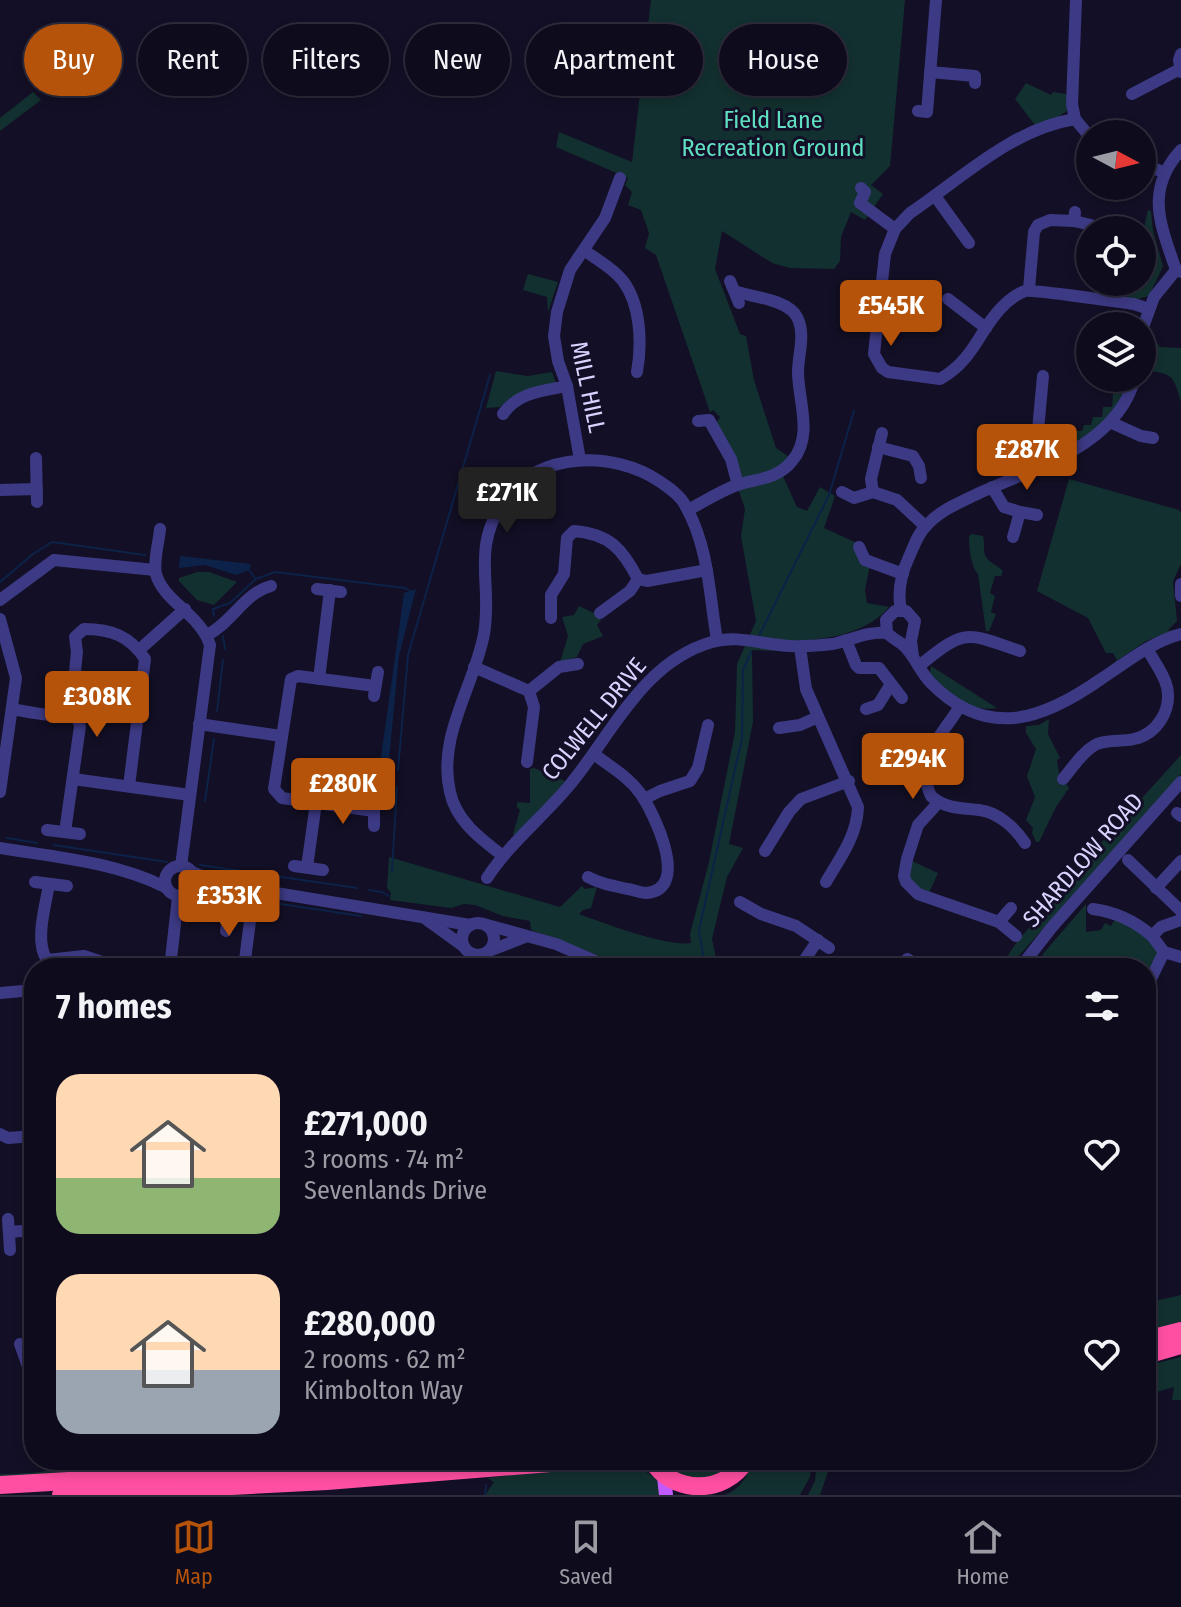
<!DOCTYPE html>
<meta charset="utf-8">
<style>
:root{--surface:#0e0b1c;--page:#171425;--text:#f1f3f6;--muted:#9b9ba3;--line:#2e2b3b;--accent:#b45309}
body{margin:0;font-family:"Fira Sans Condensed",sans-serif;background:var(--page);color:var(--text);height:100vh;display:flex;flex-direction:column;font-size:30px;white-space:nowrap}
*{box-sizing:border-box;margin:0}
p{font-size:26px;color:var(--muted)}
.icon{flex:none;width:44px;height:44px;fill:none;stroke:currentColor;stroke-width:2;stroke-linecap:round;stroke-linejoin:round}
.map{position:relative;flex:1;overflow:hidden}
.panel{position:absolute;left:24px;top:958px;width:1132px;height:512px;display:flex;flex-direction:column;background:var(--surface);border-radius:32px;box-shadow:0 4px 12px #0003,0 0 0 2px var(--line)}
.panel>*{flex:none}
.guide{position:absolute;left:24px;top:24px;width:1134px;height:72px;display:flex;gap:16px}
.needle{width:52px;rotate:97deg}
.controls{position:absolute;left:1076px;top:120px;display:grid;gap:16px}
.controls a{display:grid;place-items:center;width:80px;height:80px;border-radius:50%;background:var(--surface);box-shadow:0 4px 12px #0003,0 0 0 2px var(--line);font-size:40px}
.price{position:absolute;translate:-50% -68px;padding:0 18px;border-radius:8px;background:var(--accent);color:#fff;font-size:26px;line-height:52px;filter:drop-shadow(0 2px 4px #0008)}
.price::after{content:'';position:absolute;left:50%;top:48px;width:24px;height:18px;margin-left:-12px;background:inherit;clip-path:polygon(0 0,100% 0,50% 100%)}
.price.active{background:#222;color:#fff}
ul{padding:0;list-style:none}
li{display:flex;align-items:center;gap:24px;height:200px;padding:0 32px}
li span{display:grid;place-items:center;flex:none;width:224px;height:160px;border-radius:24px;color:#555}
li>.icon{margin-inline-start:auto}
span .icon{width:96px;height:96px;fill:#fffc;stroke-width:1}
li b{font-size:34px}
h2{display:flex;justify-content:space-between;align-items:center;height:96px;padding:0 32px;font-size:34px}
.tag{padding:0 28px;border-radius:36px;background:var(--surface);box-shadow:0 4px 12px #0003,0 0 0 2px var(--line);font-size:28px;line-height:72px}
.tag.active{background:var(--accent);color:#fff}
.menu{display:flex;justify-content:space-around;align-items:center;height:112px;border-top:2px solid var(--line);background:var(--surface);font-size:22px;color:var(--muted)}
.menu a{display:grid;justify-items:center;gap:4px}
.menu .active{color:var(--accent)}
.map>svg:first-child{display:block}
.green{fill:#12302f}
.water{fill:#0c2248}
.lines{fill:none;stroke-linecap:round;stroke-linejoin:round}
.stream{stroke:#0c2248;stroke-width:2}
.minor{stroke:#3d3a85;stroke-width:12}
.major{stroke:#c25bff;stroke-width:14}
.highway{stroke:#ff4fa3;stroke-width:18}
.labels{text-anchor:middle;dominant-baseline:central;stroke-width:6;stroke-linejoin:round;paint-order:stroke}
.park-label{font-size:24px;fill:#5fe0c0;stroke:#130f26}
.street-label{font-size:24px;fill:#d9d4ff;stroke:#130f26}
</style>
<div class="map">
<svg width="1181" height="1495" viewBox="0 0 1181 1495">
<rect width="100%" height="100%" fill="#130f26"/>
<!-- green -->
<g class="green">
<path d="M 651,0 L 905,0 L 890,166 L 871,185 L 883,194 L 865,220 L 851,212 L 841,237 L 840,261 L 834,269 L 790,268 L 772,263 L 722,231 L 715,269 L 740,334 L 746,336 L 754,380 L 776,448 L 789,457 L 783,476 L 797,507 L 807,511 L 820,487 L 835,496 L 824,528 L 857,543 L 870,565 L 865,590 L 867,603 L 889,607 C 861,640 812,640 772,642 L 775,651 L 752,650 L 753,722 L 729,844 L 743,848 L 727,877 L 712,939 L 718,968 L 620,968 L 576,947 L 531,930 L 530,921 L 503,916 L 475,905 L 464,904 L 451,908 L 390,900 L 391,893 L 387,888 L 389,857 L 560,907 L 582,886 L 585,889 L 597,887 L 591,908 L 583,910 L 579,914 C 604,923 666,947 691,943 L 690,934 L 709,862 L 735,732 L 737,664 L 756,621 L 741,536 L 745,509 L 716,424 L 720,417 L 713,410 L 710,412 L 656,255 L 645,248 L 649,233 L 641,210 L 628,205 L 632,192 L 625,185 L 628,178 L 556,147 L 559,132 L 632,162 Z"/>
<polygon points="1026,83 1051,95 1053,92 1067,94 1067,111 1054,119 1035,125 1015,99"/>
<polygon points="33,92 41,100 0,131 0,118"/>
<polygon points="1148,210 1151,211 1153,231 1163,266 1149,296 1133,300 1121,297 1129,296 1128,294 1121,294 1123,282 1142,282 1142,260 1147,239 1142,237"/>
<polygon points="528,274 558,282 548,312 547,297 523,290"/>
<path d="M 1151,328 L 1152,336 L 1160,347 L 1181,348 L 1181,402 C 1173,374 1173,374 1144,370 Z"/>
<polygon points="496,371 528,376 552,372 557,386 509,399 500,407 486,408"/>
<polygon points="1114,382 1129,384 1109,419 1076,443 1056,452 1047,448 1044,439 1072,441 1074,431 1082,431 1084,425 1091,425 1093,417 1102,417 1103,407 1112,407"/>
<polygon points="1069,479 1179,510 1181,513 1181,564 1173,581 1177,621 1167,631 1177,629 1146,641 1108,667 1117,660 1113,653 1106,653 1088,618 1037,591"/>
<path d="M 972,534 L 983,536 C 985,543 983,549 985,555 C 987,562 998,565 1003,571 L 1001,576 L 995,576 L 990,593 L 995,596 L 991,612 L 996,614 L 989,631 L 986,631 L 978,574 C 971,567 969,547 969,536 Z"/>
<polygon points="197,572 209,572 237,582 214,605 197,600 179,581 179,578"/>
<polygon points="579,606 594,613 601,620 597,625 603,636 583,644 577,657 560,662 568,636 562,617 574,615"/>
<path d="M 931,666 L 997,708 C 970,713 946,693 930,673 Z"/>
<polygon points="1049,719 1048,734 1060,758 1057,760 1059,773 1069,788 1056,807 1039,842 1036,842 1032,833 1033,828 1026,820 1035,797 1027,776 1036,749 1026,733 1026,726 1039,725"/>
<polygon points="1181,755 1181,774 1008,968 999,968 1017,942 1051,902 1048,895 1053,893 1052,890 1062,877 1072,875"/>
<polygon points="534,768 565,781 552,798 515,836 513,834 520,810 517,807 517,802 530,803 530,769"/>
<polygon points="912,861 938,873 929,893 919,889 909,877"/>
<polygon points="1086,904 1086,932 1101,930 1105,923 1111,926 1115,919 1128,921 1160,952 1146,980 1146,968 1059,968 1059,965 1042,955"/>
<polygon points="1181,1295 1181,1325 1146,1335 1146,1303"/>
<polygon points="1181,1357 1181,1400 1172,1400 1174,1387 1146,1395 1146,1366"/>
<path d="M 210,1460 L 280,1460 L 0,1477 L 0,1474 C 20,1474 59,1472 76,1463 C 94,1470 188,1465 210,1460 Z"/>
<polygon points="660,1460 739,1460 732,1470 687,1483"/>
<path d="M 754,1460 L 812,1460 L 810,1477 L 800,1495 L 724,1495 C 741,1489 747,1476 754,1460 Z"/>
<polygon points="817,1460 832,1460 820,1495 808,1495 815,1481"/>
<path d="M 608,1464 C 629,1464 642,1466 658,1481 L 660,1495 L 485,1495 L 494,1482 L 487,1478 Z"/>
</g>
<!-- water -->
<g class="water">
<polygon points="180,556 251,564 249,570 236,575 205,565 179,568"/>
<polygon points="416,589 399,656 389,760 386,761 381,757 404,593"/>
</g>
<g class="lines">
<!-- stream -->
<g class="stream">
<polyline points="249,570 255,578"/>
<polyline points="0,582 33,554 52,542 145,555"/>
<polyline points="214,616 213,609 230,603 256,579 275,572 405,588 410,591"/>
<polyline points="223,636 225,649"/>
<polyline points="759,636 829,495 854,411"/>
<polyline points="217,711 223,660"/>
<polyline points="398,770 408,655 490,375"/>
<polyline points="205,801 214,739"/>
<polyline points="7,838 37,843"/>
<polyline points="54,845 167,862"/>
<polyline points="200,865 357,888"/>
<polyline points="392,871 397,787"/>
<polyline points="369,890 382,892 389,896"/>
<polyline points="228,896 361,916"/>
<polyline points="705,968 699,930 742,738 743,670 751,652"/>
<polyline points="485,1495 486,1485"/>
</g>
<!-- minor -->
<g class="minor">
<polyline points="1076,0 1072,104 1075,119 1090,137"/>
<polyline points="1181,54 1179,60 1181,72"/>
<polyline points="930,72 975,76 975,83"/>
<polyline points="1132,94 1180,69"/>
<polyline points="918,111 927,112 936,0"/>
<path d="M 1075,119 C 1012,129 962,178 910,213 L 895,229 L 885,254 L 874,354 L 882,368 L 888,372 L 940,379 C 962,367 972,350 985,329 C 994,315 1008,297 1025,291 C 1032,289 1119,302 1134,304 L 1149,309"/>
<path d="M 1181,150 C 1144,190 1161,226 1176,270 L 1181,272"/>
<polyline points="1142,163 1165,173"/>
<polyline points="861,188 865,192 860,203 895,229"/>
<polyline points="935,196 969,243"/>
<polyline points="1075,212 1074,221 1091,225"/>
<path d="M 584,250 C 597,260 613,268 623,281 C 641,305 642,344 637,372"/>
<polyline points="730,281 739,303"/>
<polyline points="1029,289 1034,232 1038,225 1050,220 1074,221"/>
<polyline points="948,299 986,328"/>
<polyline points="1142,330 1154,297 1176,270"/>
<polyline points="1043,376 1037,441 1046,463"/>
<path d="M 503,414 C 518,392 543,391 567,386"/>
<polyline points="698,421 709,420 731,459 738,485"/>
<polyline points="1112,423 1141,436 1153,438"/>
<polyline points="878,447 913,456 919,466 921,478"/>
<polyline points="36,458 37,502"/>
<polyline points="580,460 567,386 558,361 554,336 557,312 570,270 605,218 620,178"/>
<polyline points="992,487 1004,507 1020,512 1013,537"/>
<polyline points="0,490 37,489"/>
<polyline points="842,492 854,498 873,492 897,500 925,526"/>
<polyline points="873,492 871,479 882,433"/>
<path d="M 688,510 C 704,502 720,491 737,485 C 756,479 778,479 792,461 C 814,436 798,400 798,372 C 798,355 806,334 797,317 C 788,300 754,297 737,292"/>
<polyline points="1020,512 1037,515"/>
<path d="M 160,529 C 159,542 153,561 156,574 C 163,601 201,615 210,645 L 181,866"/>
<polyline points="859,547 865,560 903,574"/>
<polyline points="1181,584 1181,596"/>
<polyline points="317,589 341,592"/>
<polyline points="0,600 54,560 155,570"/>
<path d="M 901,610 C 897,591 901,574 909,557 C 914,546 918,533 927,525 C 939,511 957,504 973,496 C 1032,468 1116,448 1135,378"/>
<polyline points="600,613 630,591 638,579"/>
<path d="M 551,618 L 551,595 L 564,574 L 567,538 L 574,531 C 609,534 622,548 638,579 L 647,581 L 707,570"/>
<polyline points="0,619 16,678 0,792"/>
<path d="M 207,635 C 232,623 244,593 271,586"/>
<polyline points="846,640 856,665 859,668 879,668 902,698"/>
<path d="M 800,647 L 806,689 L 858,807 C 857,836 840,858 826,882"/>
<polyline points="139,650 185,609"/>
<path d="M 913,656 L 911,641 L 915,621 L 906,611 L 895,611 L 886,620 L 887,633 C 893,639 901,642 906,648 C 916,659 921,673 931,683 C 988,741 1044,719 1101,679 C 1127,662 1151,642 1181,634"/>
<path d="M 919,666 C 966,628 965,632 1020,651"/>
<polyline points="474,667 529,691 534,707 527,762"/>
<polyline points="319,679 330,590"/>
<polyline points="529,691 559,667 578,664"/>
<polyline points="374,696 378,672"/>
<path d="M 960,706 C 941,738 913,758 931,796 C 945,809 962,808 979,810 C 998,812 1015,828 1025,843"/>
<path d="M 12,709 C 34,713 54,719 75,710"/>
<polyline points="866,709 878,705 891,684"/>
<polyline points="199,724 281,736"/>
<polyline points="779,728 800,725 818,717"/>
<polyline points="73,779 190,795"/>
<path d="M 1063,779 C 1073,767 1083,751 1097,744 C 1109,739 1122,742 1134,739 C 1157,734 1172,710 1167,687 C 1164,674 1154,661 1147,649"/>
<polyline points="644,799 660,791 690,781 698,768 708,725"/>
<polyline points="938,803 918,825 907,859 904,876 906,882 918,894 999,922 1016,936"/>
<polyline points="374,811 282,798 274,789 291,679 298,676 375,686"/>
<polyline points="1177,813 1181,816"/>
<polyline points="374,826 374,800"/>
<polyline points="47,830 80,834"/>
<path d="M 65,832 L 80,726 L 72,701 L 77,652 L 75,637 L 84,629 C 111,629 130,636 145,659 L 129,786"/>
<path d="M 0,848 C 55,857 115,862 165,887"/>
<polyline points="765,851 789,812 801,799 849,781"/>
<path d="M 503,856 C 481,839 456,821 450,792 C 437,736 474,687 484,634 C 493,581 470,550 505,499 C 539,451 614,451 659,481 C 668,487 680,495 685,505 C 709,547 709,594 717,640"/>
<polyline points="1128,860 1181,911"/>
<circle cx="180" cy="881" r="15"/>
<polyline points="294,866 323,870"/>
<polyline points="307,867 316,803"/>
<polyline points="192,872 221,884 470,925"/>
<path d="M 588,877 C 601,884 613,886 628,889 C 634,890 640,893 646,893 C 692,890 653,811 640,793 C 628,776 610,767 594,754"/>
<path d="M 487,878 C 509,844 542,818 568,787 C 612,735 642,662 712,642 C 741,633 773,649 803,646 C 813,646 823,645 833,644 C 851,640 868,631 887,633"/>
<polyline points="35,882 67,886"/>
<polyline points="1156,888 1181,861"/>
<polyline points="740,902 761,914 796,926 829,948"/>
<path d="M 1093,909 C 1116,912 1135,921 1152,936"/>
<polyline points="427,920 463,946"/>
<polyline points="1181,920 1161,927 1152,936 1164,952 1181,957"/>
<polyline points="999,922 1011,908"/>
<circle cx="478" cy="939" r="16"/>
<polyline points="487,925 556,944 611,968"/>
<polyline points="226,931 228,917 236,911 267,915"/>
<polyline points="489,951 525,937"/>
<polyline points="907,959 922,968"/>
<path d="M 47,960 C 34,941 46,905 49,884"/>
<polyline points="47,960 84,956 120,968"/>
<polyline points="170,968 178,897"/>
<polyline points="244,968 251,913"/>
<polyline points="799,968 818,940"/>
<polyline points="1020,968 1052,927 1181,782"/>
<polyline points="1146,989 1164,952"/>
<polyline points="0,993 34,990"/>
<polyline points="0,1134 8,1138 34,1136"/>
<polyline points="8,1219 10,1250"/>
<polyline points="10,1232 34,1230"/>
<polyline points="20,1344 30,1372"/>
</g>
<!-- major -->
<polyline class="major" points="664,1477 666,1495"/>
<!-- highway -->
<g class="highway">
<polyline points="1146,1340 1181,1331"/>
<polyline points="1146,1355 1181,1345"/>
<path d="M 652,1460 C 672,1495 725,1495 746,1460"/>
<polyline points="0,1485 425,1460"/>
<polyline points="61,1495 327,1481 588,1460"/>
</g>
</g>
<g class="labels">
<!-- park labels -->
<g class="park-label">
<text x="773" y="120">Field Lane<tspan x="773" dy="28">Recreation Ground</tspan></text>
</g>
<!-- street labels -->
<g class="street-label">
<text transform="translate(588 387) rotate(78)">MILL HILL</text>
<text transform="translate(594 719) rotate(-51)">COLWELL DRIVE</text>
<text transform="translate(1083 860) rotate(-49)">SHARDLOW ROAD</text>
</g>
</g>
</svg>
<div class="controls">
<a><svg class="needle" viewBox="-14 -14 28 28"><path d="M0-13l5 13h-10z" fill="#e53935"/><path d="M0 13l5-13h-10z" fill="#9b9ba3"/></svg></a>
<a><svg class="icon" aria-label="locate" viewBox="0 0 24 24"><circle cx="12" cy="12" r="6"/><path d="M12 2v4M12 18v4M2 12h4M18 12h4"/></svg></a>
<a><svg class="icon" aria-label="layers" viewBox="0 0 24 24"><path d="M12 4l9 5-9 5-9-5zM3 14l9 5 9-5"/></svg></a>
</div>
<b class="price" style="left:891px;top:348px">£545K</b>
<b class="price" style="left:1027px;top:492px">£287K</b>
<b class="price active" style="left:507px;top:535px">£271K</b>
<b class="price" style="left:97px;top:739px">£308K</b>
<b class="price" style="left:913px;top:801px">£294K</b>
<b class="price" style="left:343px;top:826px">£280K</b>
<b class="price" style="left:229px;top:938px">£353K</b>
<div class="guide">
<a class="tag active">Buy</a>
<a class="tag">Rent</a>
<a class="tag">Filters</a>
<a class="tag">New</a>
<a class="tag">Apartment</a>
<a class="tag">House</a>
</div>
<section class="panel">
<h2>7 homes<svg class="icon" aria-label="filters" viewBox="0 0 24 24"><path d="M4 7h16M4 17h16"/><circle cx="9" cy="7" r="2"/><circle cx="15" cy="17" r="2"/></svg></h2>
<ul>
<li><span style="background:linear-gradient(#ffd9b3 65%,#8fb573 0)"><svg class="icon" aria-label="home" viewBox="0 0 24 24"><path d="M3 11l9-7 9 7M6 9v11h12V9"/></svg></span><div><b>£271,000</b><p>3 rooms · 74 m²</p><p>Sevenlands Drive</p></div><svg class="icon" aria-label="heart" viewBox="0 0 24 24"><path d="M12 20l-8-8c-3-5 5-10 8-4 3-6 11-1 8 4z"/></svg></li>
<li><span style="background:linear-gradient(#ffd9b3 60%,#9aa5b1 0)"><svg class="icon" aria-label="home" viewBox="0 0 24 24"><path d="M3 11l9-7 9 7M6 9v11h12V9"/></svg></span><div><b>£280,000</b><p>2 rooms · 62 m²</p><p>Kimbolton Way</p></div><svg class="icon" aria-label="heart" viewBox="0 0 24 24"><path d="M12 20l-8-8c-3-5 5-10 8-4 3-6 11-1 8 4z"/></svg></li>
</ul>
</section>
</div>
<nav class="menu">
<a class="active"><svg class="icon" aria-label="map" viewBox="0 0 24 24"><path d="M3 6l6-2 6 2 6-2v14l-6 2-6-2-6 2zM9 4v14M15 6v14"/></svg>Map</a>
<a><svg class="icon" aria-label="saved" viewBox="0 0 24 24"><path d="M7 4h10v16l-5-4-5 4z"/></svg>Saved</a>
<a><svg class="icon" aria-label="home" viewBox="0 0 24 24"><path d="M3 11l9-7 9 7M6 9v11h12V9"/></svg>Home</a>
</nav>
